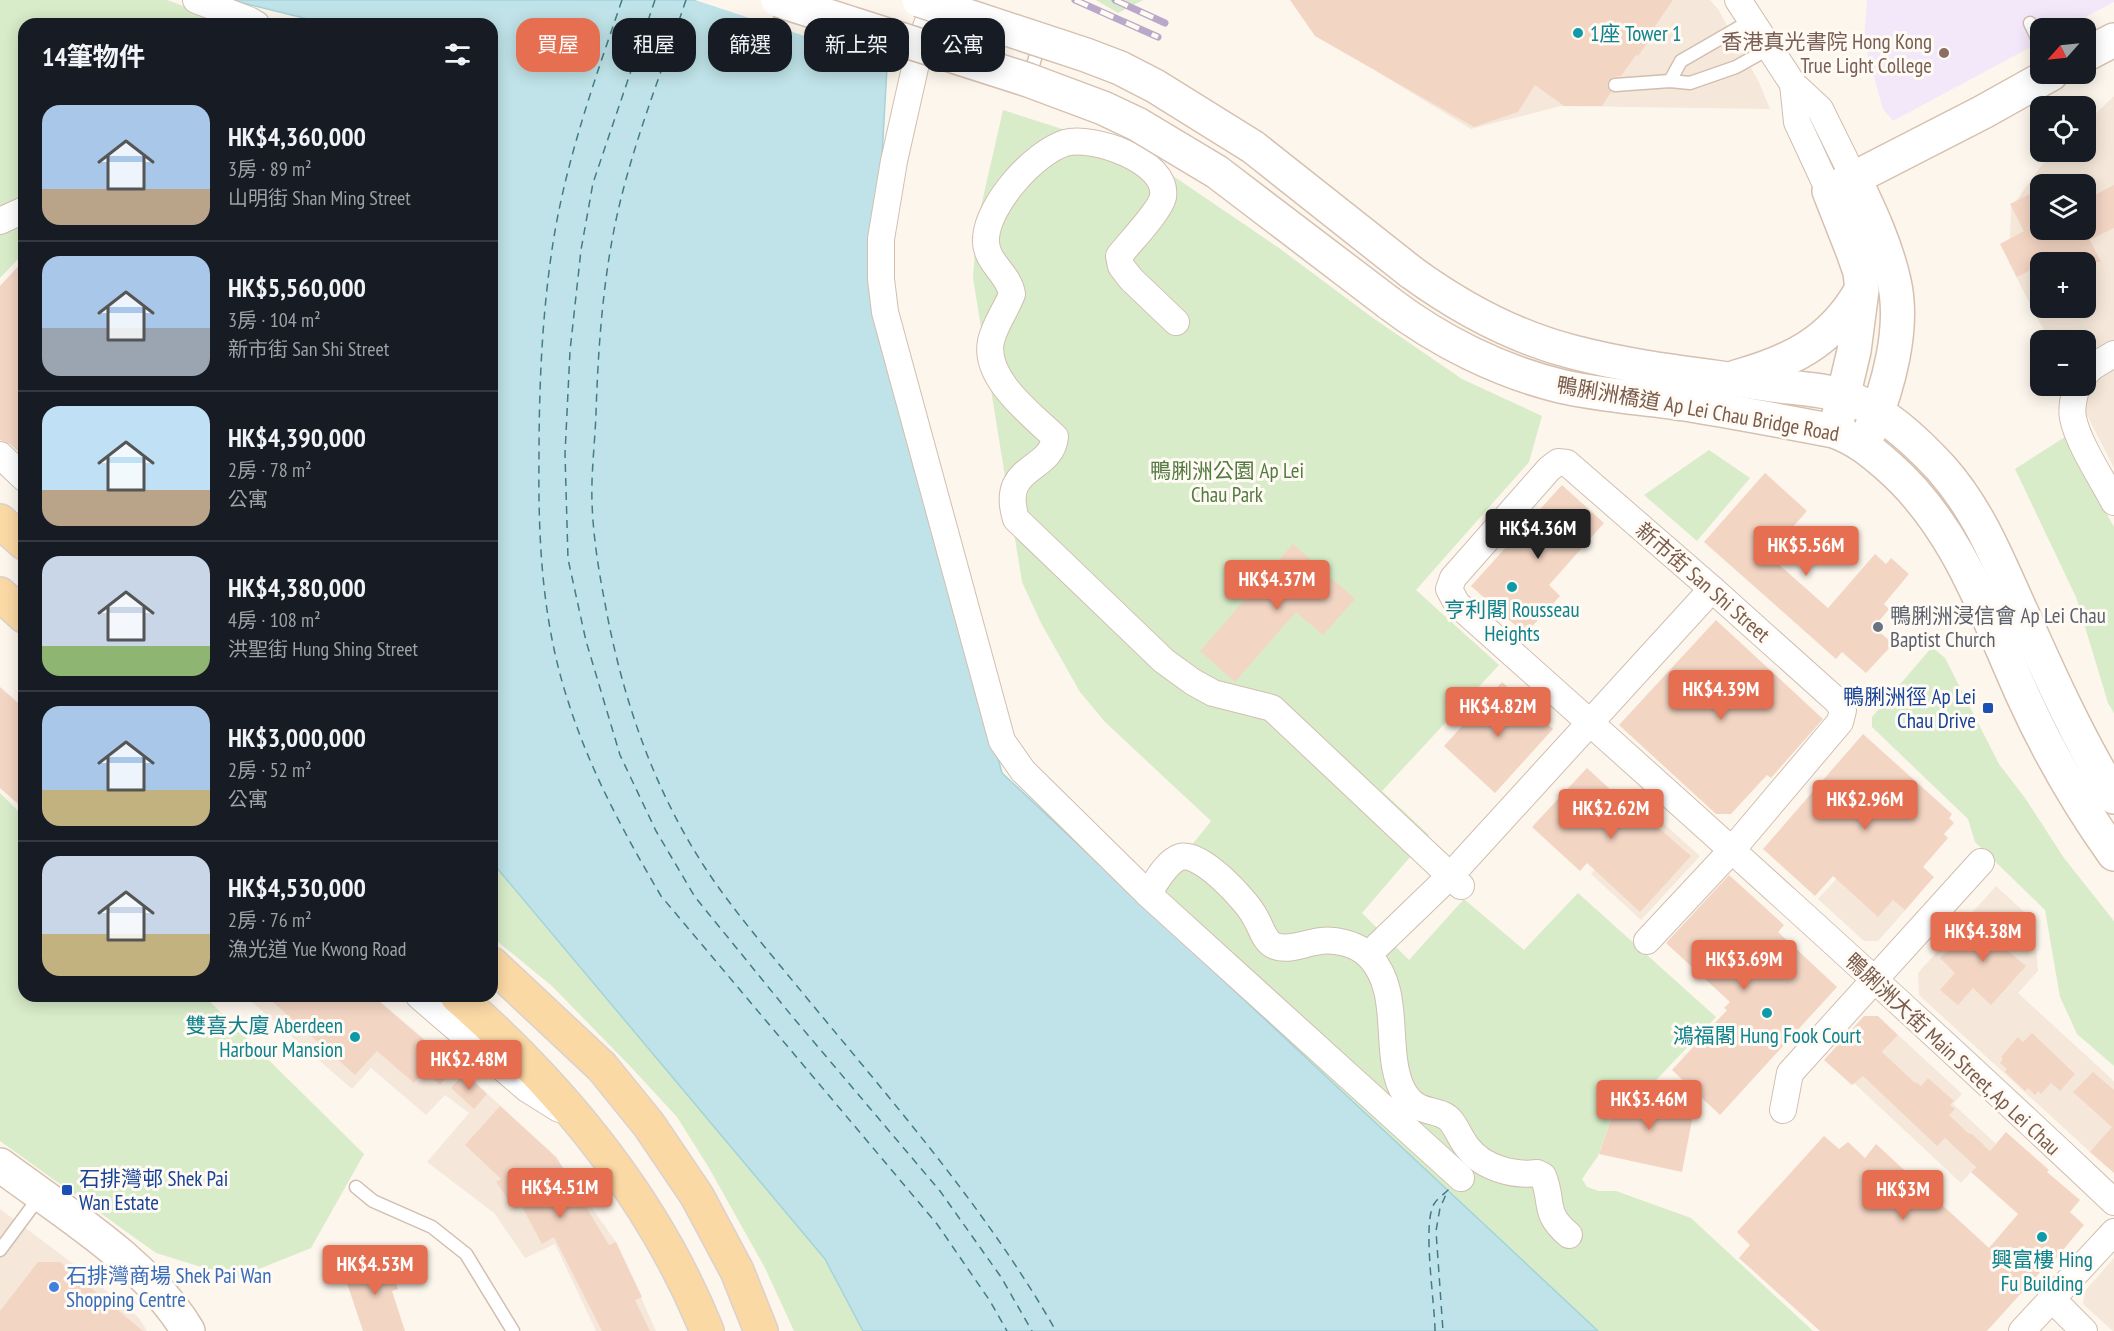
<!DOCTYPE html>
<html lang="zh-TW">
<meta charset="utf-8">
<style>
:root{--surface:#171b24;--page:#20242c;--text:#f1f3f6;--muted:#9ea1a6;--line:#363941;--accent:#e76f51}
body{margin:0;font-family:"PT Sans Narrow","Noto Sans TC",sans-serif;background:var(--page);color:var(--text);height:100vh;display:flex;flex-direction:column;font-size:22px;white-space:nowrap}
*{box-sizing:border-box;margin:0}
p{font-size:20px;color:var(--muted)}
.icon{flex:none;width:33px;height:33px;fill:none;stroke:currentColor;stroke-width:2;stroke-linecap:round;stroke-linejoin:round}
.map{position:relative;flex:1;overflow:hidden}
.side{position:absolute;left:18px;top:18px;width:480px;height:984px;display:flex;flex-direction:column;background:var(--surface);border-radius:18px;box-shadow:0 3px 15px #0003}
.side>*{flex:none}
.top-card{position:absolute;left:516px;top:18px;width:570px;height:54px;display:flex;gap:12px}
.needle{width:39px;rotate:243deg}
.tools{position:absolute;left:2030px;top:18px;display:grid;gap:12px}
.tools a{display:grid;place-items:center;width:66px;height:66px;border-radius:12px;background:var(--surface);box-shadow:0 3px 15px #0003;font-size:30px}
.price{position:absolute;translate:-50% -51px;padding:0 14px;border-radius:6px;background:var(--accent);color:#fff;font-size:20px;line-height:39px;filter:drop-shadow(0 2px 3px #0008)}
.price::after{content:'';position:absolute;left:50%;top:36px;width:18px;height:14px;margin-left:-9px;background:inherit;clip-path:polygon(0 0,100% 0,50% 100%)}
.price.on{background:#222;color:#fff}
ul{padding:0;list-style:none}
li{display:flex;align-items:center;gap:18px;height:150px;padding:0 24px}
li+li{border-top:2px solid var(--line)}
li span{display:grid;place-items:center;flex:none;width:168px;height:120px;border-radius:18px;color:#555}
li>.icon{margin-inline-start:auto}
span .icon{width:72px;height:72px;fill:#fffc;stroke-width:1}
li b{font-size:26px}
h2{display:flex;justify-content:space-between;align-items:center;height:72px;padding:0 24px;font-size:26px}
.chip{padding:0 21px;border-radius:18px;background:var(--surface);box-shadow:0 3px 15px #0003;font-size:21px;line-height:54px}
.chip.on{background:var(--accent);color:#fff}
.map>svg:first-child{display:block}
.residential{fill:#f5e8da;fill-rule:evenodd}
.education{fill:#f3e8fa}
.green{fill:#d8ecc9}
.water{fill:#bfe3e8;stroke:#a5d3da;stroke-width:1.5}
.pier{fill:#fdf6ec}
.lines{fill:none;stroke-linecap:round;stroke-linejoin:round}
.ferry{stroke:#437c86;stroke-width:1.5;stroke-dasharray:8 6;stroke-linecap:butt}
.building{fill:#f3d5c3}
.lane-casing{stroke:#d1beb0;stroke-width:15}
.street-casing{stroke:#d1beb0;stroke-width:28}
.secondary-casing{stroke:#d6c0b0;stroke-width:36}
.primary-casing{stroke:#dad1cd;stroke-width:36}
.lane{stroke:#fff;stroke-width:12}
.street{stroke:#fff;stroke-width:26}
.secondary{stroke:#fff;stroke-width:33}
.primary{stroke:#fbd9a5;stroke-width:33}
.rail-casing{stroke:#b9a8c9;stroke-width:7}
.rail{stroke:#fffaf3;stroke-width:4.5;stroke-dasharray:14;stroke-linecap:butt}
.secondary-bridge-casing{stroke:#d6c0b0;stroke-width:36;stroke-linecap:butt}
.secondary-bridge{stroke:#fff;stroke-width:33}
.culture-dot{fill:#0f9aa8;stroke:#fffaf3;stroke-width:2}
.education-dot{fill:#8d6e63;stroke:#fffaf3;stroke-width:2}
.worship-dot{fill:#6b7280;stroke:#fffaf3;stroke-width:2}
.transit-dot{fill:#1a4fb4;stroke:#fffaf3;stroke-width:2}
.shop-dot{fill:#3f7fe0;stroke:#fffaf3;stroke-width:2}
.labels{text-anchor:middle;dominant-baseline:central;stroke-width:6;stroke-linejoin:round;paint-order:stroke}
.culture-label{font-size:21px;fill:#0d838f;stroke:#fffaf3}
.education-label{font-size:21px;fill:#785e54;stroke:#fffaf3;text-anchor:end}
.street-label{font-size:21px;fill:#7a5c4d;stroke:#fffaf3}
.park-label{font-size:21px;fill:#537a41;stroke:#fffaf3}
.worship-label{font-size:21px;fill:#5b616d;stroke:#fffaf3;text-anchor:start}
.transit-label{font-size:21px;fill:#164399;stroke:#fffaf3;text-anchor:end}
.shop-label{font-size:21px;fill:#366cbe;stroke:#fffaf3;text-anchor:start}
</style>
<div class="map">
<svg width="2114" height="1331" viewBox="0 0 2114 1331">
<rect width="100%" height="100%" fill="#fdf6ec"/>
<!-- residential -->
<g class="residential">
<polygon points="1290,0 1710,0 1718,9 1759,82 1770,109 1561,106 1471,129 1379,73"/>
<path d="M 2114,96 L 2114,468 L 2072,386 L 2085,386 L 2085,340 L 2049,340 L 2009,263 L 2011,208 L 2041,166 L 2056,152 L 2085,152 L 2085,124 ZM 2040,184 L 2085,184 L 2085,230 L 2040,230 ZM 2040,262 L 2085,262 L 2085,308 L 2040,308 Z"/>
<polygon points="1648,810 1700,856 1641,920 1591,874"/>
<polygon points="1863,850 1917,897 1878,941 1864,941 1818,899"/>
<polygon points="1996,886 2034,921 2038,971 2018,993 2114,1081 2114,1126 2090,1152 1919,995 1918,973"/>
<polygon points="245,996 373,996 465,1073 556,1157 616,1242 656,1331 596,1331 555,1244 525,1258 494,1213 427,1162 469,1113 445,1095 426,1115 371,1068 352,1089"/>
<polygon points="1898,1035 1962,1094 1953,1104 1996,1144 1961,1183 1854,1083"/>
<polygon points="0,1209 79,1268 139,1318 147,1331 0,1331"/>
<polygon points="2114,1258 2114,1331 2113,1331 2083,1304 2085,1291"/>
</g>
<!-- education -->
<polygon class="education" points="1867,0 2114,0 2114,2 2065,28 2040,28 2040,42 1893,121 1883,109 1864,41"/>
<!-- green -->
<g class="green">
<polygon points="0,0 167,0 208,15 220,24 24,24 24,253 0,278"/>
<polygon points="1096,0 1143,0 1118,13"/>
<polygon points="1003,110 1109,144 1157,165 1279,248 1373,318 1462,379 1542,416 1529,462 1416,590 1499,665 1382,791 1429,835 1362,913 1409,960 1464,899 1524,950 1578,893 1716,1017 1641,1096 1621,1090 1598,1156 1582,1179 1587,1187 1599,1191 1616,1191 1691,1218 1813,1331 1598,1331 1143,906 1211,821 1105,722 1080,692 1041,623 1022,582 973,278 977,224"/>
<polygon points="2065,437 2114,527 2114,713 2108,703 2076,597 2015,469"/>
<polygon points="1709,450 1750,478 1697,541 1644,495"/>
<polygon points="1932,647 1945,658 1999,764 2025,798 2064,858 2114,921 2114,1066 2077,1034 2060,997 2045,910 1975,842 1968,819 1872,727 1872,717"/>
<polygon points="0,793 24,817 24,996 204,996 364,1154 311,1248 237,1278 156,1253 0,1141"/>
<polygon points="492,862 826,1259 863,1331 794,1331 765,1268 709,1168 677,1117 629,1065 552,986 492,937"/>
</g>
<!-- water -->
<polygon class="water" points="231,0 896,0 888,50 874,296 1002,773 1598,1331 863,1331 825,1259 492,862 492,24 328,24"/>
<!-- pier -->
<polygon class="pier" points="695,0 899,0 890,64"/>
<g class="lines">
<!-- ferry -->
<g class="ferry">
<path d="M 622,0 C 595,79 566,160 553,243 C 542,314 539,386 539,457 C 538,539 542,620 567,698 C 589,769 624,833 661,896 L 937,1224 L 990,1301 L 1007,1331"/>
<polyline points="655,0 593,183 581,250 570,351 565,454 568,559 586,641 620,755 656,831 695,897 791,1015 940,1191 1001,1277 1032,1331"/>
<path d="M 686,0 C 660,77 628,155 613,235 C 602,293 598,353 596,413 C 595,442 591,473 592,502 C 593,534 598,567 604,598 C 622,699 655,796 714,881 C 742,921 775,959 806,997 C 895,1105 987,1210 1056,1331"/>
<path d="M 1435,1331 C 1435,1304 1422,1224 1434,1204 C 1437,1199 1444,1194 1448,1190 L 1440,1208 L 1436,1231 L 1443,1331"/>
</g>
</g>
<!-- building -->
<g class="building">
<polygon points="1290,0 1673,0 1655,26 1658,28 1638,56 1636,55 1621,76 1614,77 1608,81 1607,86 1611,92 1602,106 1564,106 1535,85 1518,112 1474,127 1315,36"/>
<polygon points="2114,185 2114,228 2090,240 2101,262 2040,262 2040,265 2017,277 2000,244 2024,231 2010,204 2040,189 2040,230 2084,230 2085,231 2085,200"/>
<polygon points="24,260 24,457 10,444 0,440 0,286"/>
<polygon points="1765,473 1807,511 1768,555 1828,608 1875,554 1886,564 1891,558 1909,574 1884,604 1889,609 1874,627 1893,644 1866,673 1842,652 1836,659 1704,542"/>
<polygon points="1562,485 1604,523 1549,585 1560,596 1525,634 1471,586"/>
<polygon points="1293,544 1355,599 1323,635 1296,612 1235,682 1200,651"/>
<polygon points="1716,620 1823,719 1771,778 1767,775 1731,814 1716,814 1619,725"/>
<polygon points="1502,682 1553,729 1495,793 1444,746"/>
<polygon points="0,687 24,708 24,809 0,788"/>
<polygon points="1863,734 1952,814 1949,818 1954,823 1944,834 1948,838 1923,867 1934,877 1905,910 1893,900 1878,917 1833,876 1815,896 1763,849"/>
<polygon points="1587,768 1643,820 1646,817 1691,856 1640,912 1587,863 1580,871 1532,827"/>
<polygon points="1729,875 1784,925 1778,932 1837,987 1720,1115 1672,1070 1727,1010 1724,1008 1730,1002 1666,943"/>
<polygon points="2006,918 2023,934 2008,951 2026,966 1991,1005 1973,988 1958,1005 1940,990 1955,973 1940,958 1975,922 1990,936"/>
<polygon points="266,996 373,996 455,1067 440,1085 425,1071 414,1083 377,1051 355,1075"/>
<polygon points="1864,1016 1878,1016 1898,1035 1882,1052 1915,1083 1916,1082 1921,1086 1928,1078 1954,1101 1950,1105 1955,1109 1949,1115 1968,1133 1972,1134 1990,1151 2006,1132 2049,1170 2047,1172 2080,1200 2070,1212 2084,1225 2045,1271 2043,1269 1987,1331 1820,1331 1739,1258 1750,1245 1737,1232 1824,1136 1839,1149 1848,1142 1865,1158 1876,1144 1989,1248 2018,1214 1971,1172 1976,1167 1945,1138 1937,1146 1863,1076 1852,1085 1824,1060"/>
<polygon points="2032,1033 2075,1074 2060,1091 2051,1083 2041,1094 2038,1091 2035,1095 2028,1088 2025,1091 2005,1072 2007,1069 2000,1063 2003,1059 2001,1057 2018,1037 2023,1042"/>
<polygon points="2093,1072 2114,1090 2114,1173 2090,1152 2112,1127 2073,1092"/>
<polygon points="465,1073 487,1094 474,1109 451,1088"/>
<polygon points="1621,1090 1641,1096 1695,1105 1682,1172 1599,1154"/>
<polygon points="500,1106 556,1157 609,1245 616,1242 642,1297 635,1300 650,1331 602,1331 554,1237 542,1244 521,1205 515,1209 496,1182 501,1179 465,1145"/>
<polygon points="387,1256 398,1289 392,1291 405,1331 363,1331 343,1271"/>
<polygon points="38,1262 60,1262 143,1331 0,1331 0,1311"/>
</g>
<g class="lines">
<!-- lane casing -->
<g class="lane-casing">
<g id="lane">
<polyline points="2030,23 2040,44"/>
<polyline points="1029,79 1040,41"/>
<polyline points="1670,81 1681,61 1752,20"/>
<polyline points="1615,85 1670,81 1690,83 1736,67 1770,48"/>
<polyline points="356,1187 373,1201 432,1227 466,1254 513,1331"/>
<polyline points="0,1250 40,1196"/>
</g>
</g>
<!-- street casing -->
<g class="street-casing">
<g id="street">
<polyline points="196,0 249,20 256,24"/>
<polyline points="937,0 922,37 894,161 881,239 881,279 885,312 1002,741 1023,771 1148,894 1461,1178"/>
<polyline points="1738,0 1793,84 1820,109 1854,178"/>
<polyline points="1793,84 1797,122 1829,191"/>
<polyline points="0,221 24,210"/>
<path d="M 1176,322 L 1131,279 L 1121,266 L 1119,256 C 1129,243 1160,211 1163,197 C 1169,161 1092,135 1065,143 C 1034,153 988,204 986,238 C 984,262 1009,273 1012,294 C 1006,310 995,324 991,341 C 983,378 1031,414 1055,437 C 1051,473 999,464 1016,519 L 1164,661 L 1193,682 L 1213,693 L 1272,708 L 1461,886"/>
<polyline points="2085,374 2092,367 2114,354"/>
<path d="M 2078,386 C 2074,393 2071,409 2073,418 C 2078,443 2102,479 2114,502"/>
<polyline points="0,455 24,478"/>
<path d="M 1148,894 C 1156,882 1166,862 1180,857 C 1200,850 1247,901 1255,917 C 1261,926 1264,942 1275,946 C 1288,951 1303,944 1315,942 C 1333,938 1357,943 1370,957 C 1402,992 1384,1047 1401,1087 C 1416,1119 1438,1105 1451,1121 C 1458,1130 1461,1140 1468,1148 C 1483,1168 1514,1176 1537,1173 L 1543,1176 C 1554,1203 1542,1212 1569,1235"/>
<path d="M 1647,941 L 1731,851 L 1840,722 L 1843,710 L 1837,701 L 1712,589 L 1567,463 L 1558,462 L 1549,469 L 1453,578 L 1449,589 L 1457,604 C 1678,801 1899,999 2114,1202"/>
<polyline points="1368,955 1450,876 1712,589"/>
<polyline points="419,996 527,1089 559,1109"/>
<polyline points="1783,1110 1790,1073 1981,862"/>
<polyline points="2051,1298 2084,1331"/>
<polyline points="2022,1331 2114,1232"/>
</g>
</g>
<!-- secondary casing -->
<g class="secondary-casing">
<g id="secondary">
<polyline points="2085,55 2114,40"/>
<path d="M 1854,178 C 1870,211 1886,245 1894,281 C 1905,328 1888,388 1870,431"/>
<path d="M 1411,272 C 1459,307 1514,337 1573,352 C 1637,369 1705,375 1771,385 C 1794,388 1824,389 1846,397 C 1882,409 1915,440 1941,468 C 1980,512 1998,561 2022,613 C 2050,676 2078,738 2114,797"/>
<path d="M 1389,303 C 1439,341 1499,371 1560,386 C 1603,396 1648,398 1691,405 C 1739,413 1787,422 1834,431 C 1856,439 1871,451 1888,466 C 1957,526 1986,614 2023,696 C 2048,751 2079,805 2114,854"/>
<path d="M 1736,377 C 1790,362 1831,342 1860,292"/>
<polyline points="1838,418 1854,351 1862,290 1860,272 1853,252 1829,191 1983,112 2051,74"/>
<path d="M 0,1165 C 63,1212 148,1263 188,1331"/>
</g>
</g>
<!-- primary casing -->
<g class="primary-casing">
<g id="primary">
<polyline points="0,521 24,543"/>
<polyline points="0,594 24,616"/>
<polyline points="492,964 602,1067 649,1125 697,1196 737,1271 761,1331"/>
<path d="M 457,996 C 563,1089 654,1200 707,1331"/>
</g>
</g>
<!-- lane -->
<use href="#lane" class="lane"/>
<!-- street -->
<use href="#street" class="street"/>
<!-- secondary -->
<use href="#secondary" class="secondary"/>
<!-- primary -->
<use href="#primary" class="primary"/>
<!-- rail casing -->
<g class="rail-casing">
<g id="rail">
<polyline points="1075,0 1158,37"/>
<polyline points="1115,0 1165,23"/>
</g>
</g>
<!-- rail -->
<use href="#rail" class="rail"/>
<!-- secondary-bridge casing -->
<g class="secondary-bridge-casing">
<g id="secondary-bridge">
<polyline points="778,0 1028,80 1103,108 1137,124 1217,172 1389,303"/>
<polyline points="919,0 1086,55 1120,68 1155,86 1253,147 1411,272"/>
</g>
</g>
<!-- secondary-bridge -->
<use href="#secondary-bridge" class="secondary-bridge"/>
</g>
<!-- markers -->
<g class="culture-dot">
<circle cx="1578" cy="33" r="6"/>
<circle cx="1512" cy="587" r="6"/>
<circle cx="1767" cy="1013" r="6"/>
<circle cx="355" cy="1037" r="6"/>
<circle cx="2042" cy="1237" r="6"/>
</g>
<circle class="education-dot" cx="1944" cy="53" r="6"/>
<circle class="worship-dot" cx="1878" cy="627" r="6"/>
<g class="transit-dot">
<rect x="1982" y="702" width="12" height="12" rx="3"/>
<rect x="61" y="1184" width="12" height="12" rx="3"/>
</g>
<circle class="shop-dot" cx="54" cy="1287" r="6"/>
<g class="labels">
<!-- culture labels -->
<g class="culture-label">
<text x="1590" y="33" text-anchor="start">1座 Tower 1</text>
<text x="1512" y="609">亨利閣 Rousseau<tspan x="1512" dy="24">Heights</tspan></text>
<text x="343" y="1025" text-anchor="end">雙喜大廈 Aberdeen<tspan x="343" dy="24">Harbour Mansion</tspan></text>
<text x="1767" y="1035">鴻福閣 Hung Fook Court</text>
<text x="2042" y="1259">興富樓 Hing<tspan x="2042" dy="24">Fu Building</tspan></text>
</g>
<!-- education labels -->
<g class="education-label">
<text x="1932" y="41">香港真光書院 Hong Kong<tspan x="1932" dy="24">True Light College</tspan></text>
</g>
<!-- street labels -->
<g class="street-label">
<text transform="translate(1698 409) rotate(10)">鴨脷洲橋道 Ap Lei Chau Bridge Road</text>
<text transform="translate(1703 582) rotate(41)">新市街 San Shi Street</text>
<text transform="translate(1953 1054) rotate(43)">鴨脷洲大街 Main Street, Ap Lei Chau</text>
</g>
<!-- park labels -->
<g class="park-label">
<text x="1227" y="470">鴨脷洲公園 Ap Lei<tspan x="1227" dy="24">Chau Park</tspan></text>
</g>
<!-- worship labels -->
<g class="worship-label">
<text x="1890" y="615">鴨脷洲浸信會 Ap Lei Chau<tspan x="1890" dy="24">Baptist Church</tspan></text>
</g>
<!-- transit labels -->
<g class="transit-label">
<text x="1976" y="696">鴨脷洲徑 Ap Lei<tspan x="1976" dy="24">Chau Drive</tspan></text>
<text x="79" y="1178" text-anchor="start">石排灣邨 Shek Pai<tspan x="79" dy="24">Wan Estate</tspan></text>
</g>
<!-- shop labels -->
<g class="shop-label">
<text x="66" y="1275">石排灣商場 Shek Pai Wan<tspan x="66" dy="24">Shopping Centre</tspan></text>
</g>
</g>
</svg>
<div class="tools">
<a><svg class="needle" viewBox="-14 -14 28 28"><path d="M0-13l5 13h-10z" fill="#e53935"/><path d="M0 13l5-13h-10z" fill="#9ea1a6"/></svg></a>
<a><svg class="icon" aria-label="locate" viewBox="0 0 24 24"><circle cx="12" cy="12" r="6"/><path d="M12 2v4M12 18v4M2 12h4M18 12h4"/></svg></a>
<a><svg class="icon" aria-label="layers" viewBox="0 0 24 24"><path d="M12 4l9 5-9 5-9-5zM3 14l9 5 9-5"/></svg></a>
<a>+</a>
<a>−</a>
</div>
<b class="price on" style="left:1538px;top:560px">HK$4.36M</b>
<b class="price" style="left:1806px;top:577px">HK$5.56M</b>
<b class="price" style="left:1277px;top:611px">HK$4.37M</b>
<b class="price" style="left:1721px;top:721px">HK$4.39M</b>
<b class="price" style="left:1498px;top:738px">HK$4.82M</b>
<b class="price" style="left:1865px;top:831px">HK$2.96M</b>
<b class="price" style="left:1611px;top:840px">HK$2.62M</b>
<b class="price" style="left:1983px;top:963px">HK$4.38M</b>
<b class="price" style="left:1744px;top:991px">HK$3.69M</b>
<b class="price" style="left:469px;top:1091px">HK$2.48M</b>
<b class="price" style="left:1649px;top:1131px">HK$3.46M</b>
<b class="price" style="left:560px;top:1219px">HK$4.51M</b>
<b class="price" style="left:1903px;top:1221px">HK$3M</b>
<b class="price" style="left:375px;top:1296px">HK$4.53M</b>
<div class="top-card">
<a class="chip on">買屋</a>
<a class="chip">租屋</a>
<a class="chip">篩選</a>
<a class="chip">新上架</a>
<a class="chip">公寓</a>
</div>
<section class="side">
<h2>14筆物件<svg class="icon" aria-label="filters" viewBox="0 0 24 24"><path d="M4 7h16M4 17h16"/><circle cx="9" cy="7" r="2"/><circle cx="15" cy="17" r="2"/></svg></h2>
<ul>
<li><span style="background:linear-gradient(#a9c7e8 70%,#b9a48a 0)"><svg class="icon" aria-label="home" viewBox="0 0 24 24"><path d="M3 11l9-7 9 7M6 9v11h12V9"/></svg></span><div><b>HK$4,360,000</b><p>3房 · 89 m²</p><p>山明街 Shan Ming Street</p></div></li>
<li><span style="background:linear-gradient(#a9c7e8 60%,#9aa5b1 0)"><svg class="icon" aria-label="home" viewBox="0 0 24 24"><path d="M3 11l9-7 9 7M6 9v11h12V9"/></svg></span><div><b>HK$5,560,000</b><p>3房 · 104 m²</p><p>新市街 San Shi Street</p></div></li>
<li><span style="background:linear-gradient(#bfe0f5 70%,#b9a48a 0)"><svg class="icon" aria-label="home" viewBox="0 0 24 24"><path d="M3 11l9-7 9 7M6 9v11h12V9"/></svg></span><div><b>HK$4,390,000</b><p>2房 · 78 m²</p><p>公寓</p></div></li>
<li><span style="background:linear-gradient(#c9d6e8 75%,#8fb573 0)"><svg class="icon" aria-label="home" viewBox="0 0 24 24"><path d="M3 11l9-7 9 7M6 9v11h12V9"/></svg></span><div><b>HK$4,380,000</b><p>4房 · 108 m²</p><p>洪聖街 Hung Shing Street</p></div></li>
<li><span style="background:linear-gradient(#a9c7e8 70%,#c2b280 0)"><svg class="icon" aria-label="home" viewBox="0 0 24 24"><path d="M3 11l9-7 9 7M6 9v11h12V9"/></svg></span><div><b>HK$3,000,000</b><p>2房 · 52 m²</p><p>公寓</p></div></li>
<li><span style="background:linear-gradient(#c9d6e8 65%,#c2b280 0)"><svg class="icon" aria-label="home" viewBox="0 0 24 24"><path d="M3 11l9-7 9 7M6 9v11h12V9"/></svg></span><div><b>HK$4,530,000</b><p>2房 · 76 m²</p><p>漁光道 Yue Kwong Road</p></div></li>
</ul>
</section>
</div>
